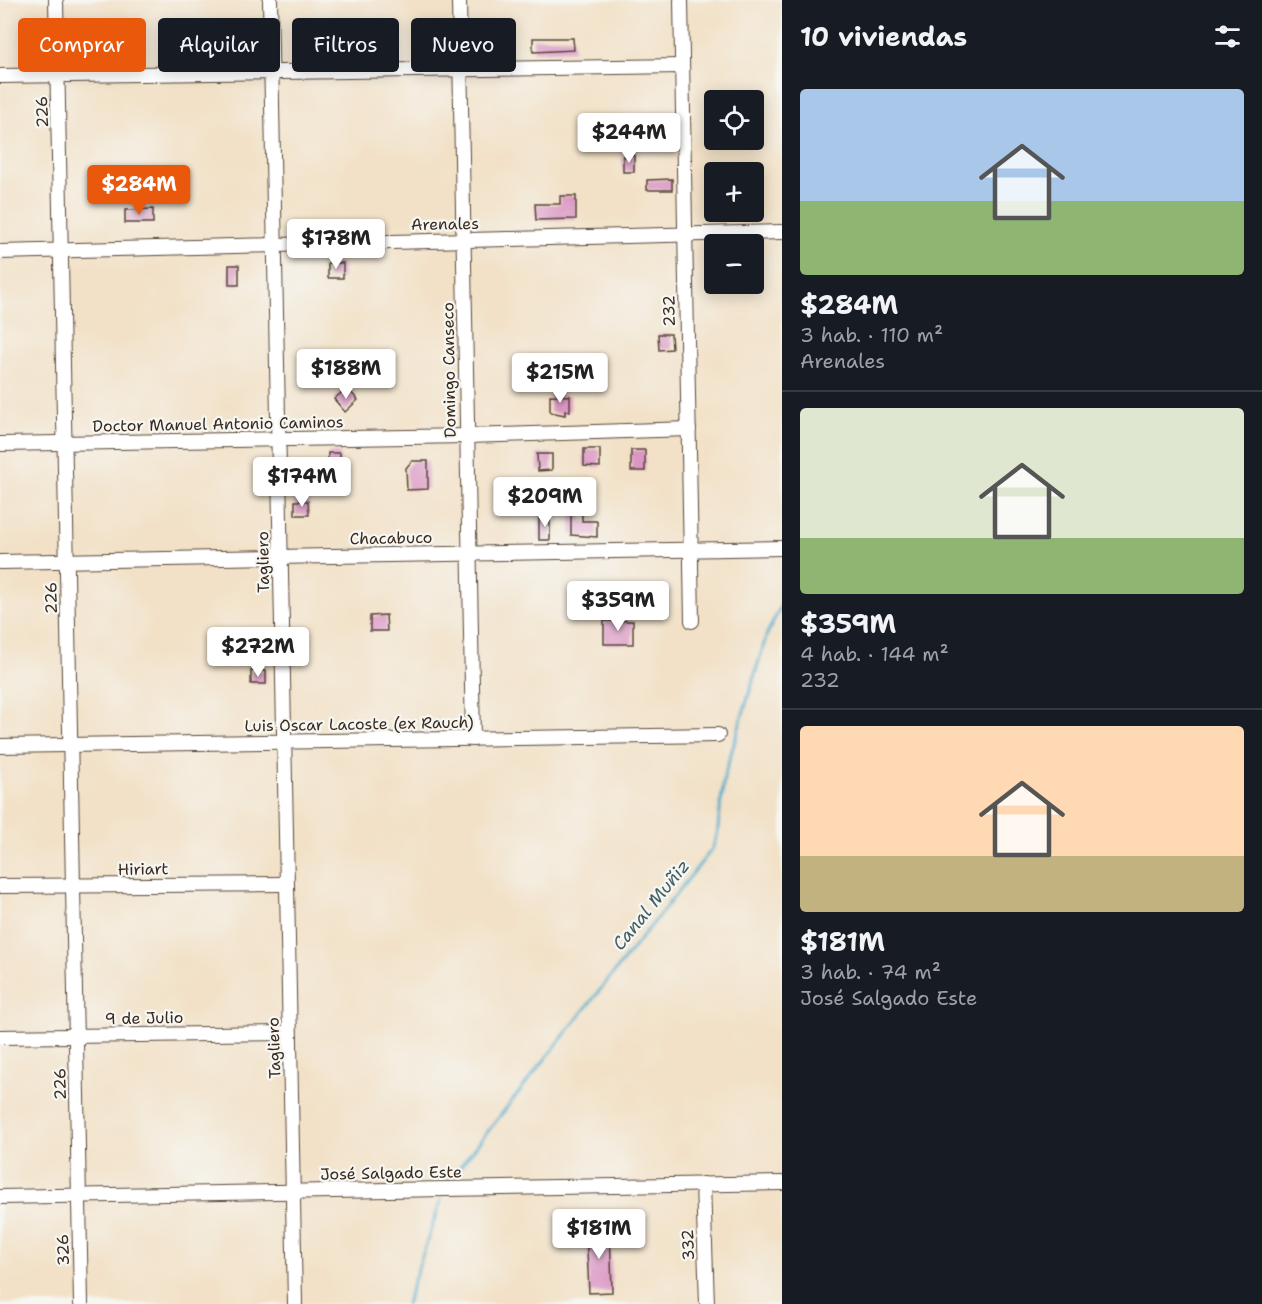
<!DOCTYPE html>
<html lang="es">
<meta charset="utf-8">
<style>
:root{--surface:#171b24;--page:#242831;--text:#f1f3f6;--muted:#9ea1a6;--line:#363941;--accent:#ea580c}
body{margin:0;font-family:"Shantell Sans",sans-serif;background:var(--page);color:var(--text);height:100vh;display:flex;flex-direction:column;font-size:22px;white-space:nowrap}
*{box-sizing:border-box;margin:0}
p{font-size:20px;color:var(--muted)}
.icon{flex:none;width:33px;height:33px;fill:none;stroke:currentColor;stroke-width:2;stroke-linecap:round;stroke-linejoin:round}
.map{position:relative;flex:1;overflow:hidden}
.drawer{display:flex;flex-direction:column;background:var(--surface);width:480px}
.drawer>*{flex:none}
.guide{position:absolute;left:18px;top:18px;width:570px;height:54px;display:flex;gap:12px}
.controls{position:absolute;left:704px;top:90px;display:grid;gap:12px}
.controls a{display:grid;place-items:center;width:60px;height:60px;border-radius:6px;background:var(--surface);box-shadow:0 3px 15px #0003;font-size:30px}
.price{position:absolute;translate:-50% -51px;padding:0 14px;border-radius:6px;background:#fff;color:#222;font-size:20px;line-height:39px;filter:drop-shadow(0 2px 3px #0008)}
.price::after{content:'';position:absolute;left:50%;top:36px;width:18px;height:14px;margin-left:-9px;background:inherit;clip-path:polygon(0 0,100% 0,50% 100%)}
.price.selected{background:var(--accent);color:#fff}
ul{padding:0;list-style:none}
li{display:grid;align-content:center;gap:12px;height:318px;padding:0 18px}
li+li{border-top:2px solid var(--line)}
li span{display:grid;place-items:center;height:186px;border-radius:6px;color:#555}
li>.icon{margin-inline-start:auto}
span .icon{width:108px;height:108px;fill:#fffc;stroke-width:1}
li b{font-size:26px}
h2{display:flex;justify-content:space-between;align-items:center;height:72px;padding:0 18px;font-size:26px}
.chip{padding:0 21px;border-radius:6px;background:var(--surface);box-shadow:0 3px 15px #0003;font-size:21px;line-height:54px}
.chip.selected{background:var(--accent);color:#fff}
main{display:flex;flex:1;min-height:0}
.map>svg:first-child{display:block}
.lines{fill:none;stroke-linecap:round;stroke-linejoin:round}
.stream{stroke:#4daacb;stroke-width:3}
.building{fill:#db97c4}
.minor-casing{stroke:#564537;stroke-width:16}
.minor{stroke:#fff;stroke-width:14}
.labels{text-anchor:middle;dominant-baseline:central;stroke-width:4.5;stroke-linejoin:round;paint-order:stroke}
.street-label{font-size:16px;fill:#3b2a1e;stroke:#f6f6f2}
.water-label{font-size:18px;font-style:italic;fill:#425d63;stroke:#f6f6f2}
</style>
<main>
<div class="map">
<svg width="782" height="1304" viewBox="0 0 782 1304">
<rect width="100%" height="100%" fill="#f6f6f2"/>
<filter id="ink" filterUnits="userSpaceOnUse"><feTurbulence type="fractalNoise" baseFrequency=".0167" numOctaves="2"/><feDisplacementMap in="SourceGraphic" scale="12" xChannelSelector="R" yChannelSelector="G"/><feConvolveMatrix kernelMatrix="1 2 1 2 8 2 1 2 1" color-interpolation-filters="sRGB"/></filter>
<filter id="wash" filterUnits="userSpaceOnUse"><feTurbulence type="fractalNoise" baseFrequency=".008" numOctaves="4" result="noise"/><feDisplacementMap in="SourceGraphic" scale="24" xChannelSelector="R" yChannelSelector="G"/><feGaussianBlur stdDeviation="1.35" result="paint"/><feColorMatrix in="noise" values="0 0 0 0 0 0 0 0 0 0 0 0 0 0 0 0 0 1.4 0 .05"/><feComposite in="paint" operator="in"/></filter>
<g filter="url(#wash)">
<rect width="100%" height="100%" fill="#f2e1c7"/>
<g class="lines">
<!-- stream -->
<g class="stream">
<polyline points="450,1179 712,849 717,836 724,777 767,634 782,604"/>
<polyline points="406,1304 441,1200"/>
</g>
</g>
<g id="blocks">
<!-- building -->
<g class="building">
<polygon points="533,38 573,38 574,50 533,52"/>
<polygon points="634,155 634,172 623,172 623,156"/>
<polygon points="672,179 672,190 647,190 647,180"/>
<polygon points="560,196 576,196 576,219 536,220 535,204 560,204"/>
<polygon points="153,209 153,223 125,223 125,210"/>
<rect x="328" y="263" width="15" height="15"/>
<rect x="229" y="265" width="10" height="20"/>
<polygon points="658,334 671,334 672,349 659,350"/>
<polygon points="347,388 358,400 345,412 334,399"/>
<polygon points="550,395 570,396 570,411 565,411 565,415 550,412"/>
<polygon points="584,449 600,449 600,467 584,466"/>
<rect x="631" y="450" width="14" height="21"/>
<polygon points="328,453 340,453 340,474 328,475"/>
<polygon points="537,454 552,454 552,470 538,471"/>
<polygon points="412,461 428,461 428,489 407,490 406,468"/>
<polygon points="553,495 570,495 571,512 554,512"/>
<polygon points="295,501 308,501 309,515 295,515"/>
<polygon points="571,511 582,511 582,521 597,521 597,537 571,535"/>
<polygon points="550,516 550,540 539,540 539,517"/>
<polygon points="386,615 387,631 370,631 370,616"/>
<rect x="604" y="621" width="29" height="23"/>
<rect x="251" y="671" width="15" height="13"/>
<polygon points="610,1227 612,1292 589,1293 586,1228"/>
</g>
</g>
</g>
<g filter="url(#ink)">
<use href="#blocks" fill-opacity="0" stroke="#564537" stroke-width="1.5"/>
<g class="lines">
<!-- minor casing -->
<g class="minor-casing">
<g id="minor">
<polyline points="56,0 81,1304"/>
<polyline points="270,0 295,1304"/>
<polyline points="459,0 473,739"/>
<polyline points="681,0 692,621"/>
<polyline points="0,76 682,66"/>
<polyline points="0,252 782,232"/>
<polyline points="0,444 467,436 689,429"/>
<polyline points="0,562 782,548"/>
<polyline points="0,746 718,735"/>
<polyline points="0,886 286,884"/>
<polyline points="0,1037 289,1033"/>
<polyline points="703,1184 707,1304"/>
<polyline points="0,1197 782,1183"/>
</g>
</g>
<!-- minor -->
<use href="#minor" class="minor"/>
</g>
</g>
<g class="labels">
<!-- street labels -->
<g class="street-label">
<text transform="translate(42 112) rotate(-92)">226</text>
<text transform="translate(445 224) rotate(-1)">Arenales</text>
<text transform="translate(669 311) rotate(-91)">232</text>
<text transform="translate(449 370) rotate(-91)">Domingo Canseco</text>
<text transform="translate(218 424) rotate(-1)">Doctor Manuel Antonio Caminos</text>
<text transform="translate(391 538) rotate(-1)">Chacabuco</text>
<text transform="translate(263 562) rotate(-91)">Tagliero</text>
<text transform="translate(51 598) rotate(-91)">226</text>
<text transform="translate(359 724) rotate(-1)">Luis Oscar Lacoste (ex Rauch)</text>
<text transform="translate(143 869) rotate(-1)">Hiriart</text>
<text transform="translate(144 1018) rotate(-1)">9 de Julio</text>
<text transform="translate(274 1048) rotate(-92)">Tagliero</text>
<text transform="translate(60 1084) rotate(-91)">226</text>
<text transform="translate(391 1173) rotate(-1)">José Salgado Este</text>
<text transform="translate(688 1245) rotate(-92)">332</text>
<text transform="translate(63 1250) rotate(-92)">326</text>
</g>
<!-- water labels -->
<g class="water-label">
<text transform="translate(651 905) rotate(-51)">Canal Muñiz</text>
</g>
</g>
</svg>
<div class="controls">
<a><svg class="icon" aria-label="locate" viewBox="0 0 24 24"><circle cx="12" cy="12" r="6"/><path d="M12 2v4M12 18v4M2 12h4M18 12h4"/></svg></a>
<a>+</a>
<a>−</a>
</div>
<b class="price" style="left:629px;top:164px">$244M</b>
<b class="price selected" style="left:139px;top:216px">$284M</b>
<b class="price" style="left:336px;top:270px">$178M</b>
<b class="price" style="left:346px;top:400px">$188M</b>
<b class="price" style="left:560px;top:404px">$215M</b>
<b class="price" style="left:302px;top:508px">$174M</b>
<b class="price" style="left:545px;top:528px">$209M</b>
<b class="price" style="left:618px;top:632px">$359M</b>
<b class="price" style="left:258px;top:678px">$272M</b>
<b class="price" style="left:599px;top:1260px">$181M</b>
<div class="guide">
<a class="chip selected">Comprar</a>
<a class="chip">Alquilar</a>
<a class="chip">Filtros</a>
<a class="chip">Nuevo</a>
</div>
</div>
<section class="drawer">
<h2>10 viviendas<svg class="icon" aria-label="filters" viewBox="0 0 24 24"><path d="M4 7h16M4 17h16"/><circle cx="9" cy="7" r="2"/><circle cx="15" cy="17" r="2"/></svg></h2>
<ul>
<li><span style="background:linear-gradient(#a9c7e8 60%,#8fb573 0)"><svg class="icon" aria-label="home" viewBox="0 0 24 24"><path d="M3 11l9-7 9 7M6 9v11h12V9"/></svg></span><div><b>$284M</b><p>3 hab. · 110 m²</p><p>Arenales</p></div></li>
<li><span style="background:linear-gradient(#dfe7d0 70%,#8fb573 0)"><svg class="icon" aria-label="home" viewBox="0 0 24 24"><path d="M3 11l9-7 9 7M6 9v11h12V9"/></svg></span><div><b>$359M</b><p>4 hab. · 144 m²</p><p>232</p></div></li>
<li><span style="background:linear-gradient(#ffd9b3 70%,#c2b280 0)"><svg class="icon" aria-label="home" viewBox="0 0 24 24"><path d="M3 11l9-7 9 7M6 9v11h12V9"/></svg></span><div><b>$181M</b><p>3 hab. · 74 m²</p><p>José Salgado Este</p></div></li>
</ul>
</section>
</main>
